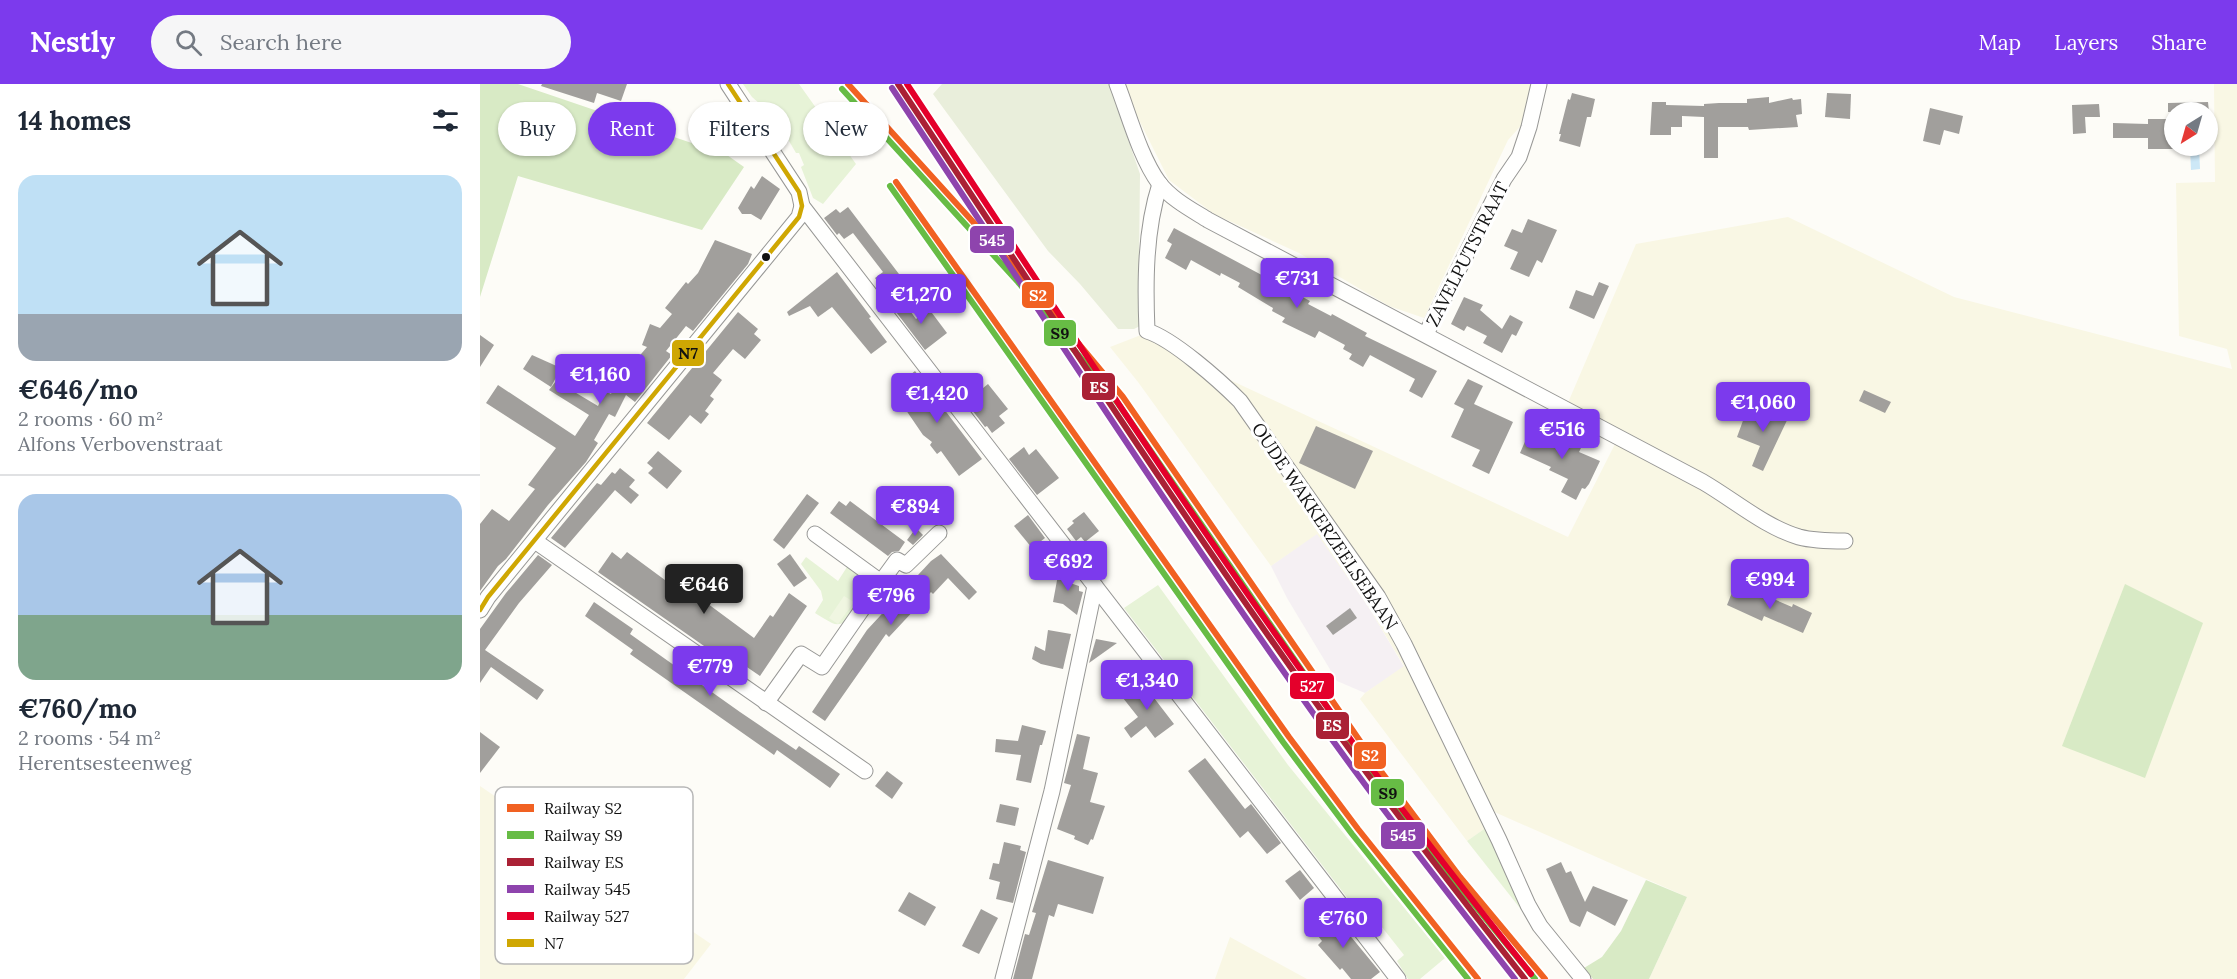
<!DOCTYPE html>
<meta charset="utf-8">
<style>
:root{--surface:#fff;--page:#f6f6f7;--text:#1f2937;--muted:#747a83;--line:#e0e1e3;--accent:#7c3aed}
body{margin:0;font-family:Lora,serif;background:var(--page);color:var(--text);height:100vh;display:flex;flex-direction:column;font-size:22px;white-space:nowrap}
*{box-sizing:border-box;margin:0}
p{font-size:20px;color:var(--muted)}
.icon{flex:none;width:33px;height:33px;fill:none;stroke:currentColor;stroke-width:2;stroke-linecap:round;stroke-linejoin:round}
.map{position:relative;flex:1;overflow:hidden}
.side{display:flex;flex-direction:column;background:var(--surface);width:480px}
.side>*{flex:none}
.top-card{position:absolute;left:18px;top:18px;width:570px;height:54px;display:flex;gap:12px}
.needle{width:39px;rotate:217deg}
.controls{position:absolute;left:1684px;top:18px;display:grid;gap:12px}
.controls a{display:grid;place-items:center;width:54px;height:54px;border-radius:50%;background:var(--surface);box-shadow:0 2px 4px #0004;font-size:30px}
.price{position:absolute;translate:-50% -51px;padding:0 14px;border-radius:6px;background:var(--accent);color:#fff;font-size:20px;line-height:39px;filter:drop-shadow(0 2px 3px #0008)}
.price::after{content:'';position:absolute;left:50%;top:36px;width:18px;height:14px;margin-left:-9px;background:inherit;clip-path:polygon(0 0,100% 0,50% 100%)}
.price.current{background:#222;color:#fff}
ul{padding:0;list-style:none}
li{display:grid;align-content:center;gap:12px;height:318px;padding:0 18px}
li+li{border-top:2px solid var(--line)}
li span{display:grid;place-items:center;height:186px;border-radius:18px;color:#555}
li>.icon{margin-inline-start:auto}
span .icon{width:108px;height:108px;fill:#fffc;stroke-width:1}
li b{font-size:26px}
h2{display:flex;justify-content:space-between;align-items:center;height:72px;padding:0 18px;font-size:26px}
.tag{padding:0 21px;border-radius:27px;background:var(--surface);box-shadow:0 2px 4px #0004;font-size:21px;line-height:54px}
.tag.current{background:var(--accent);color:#fff}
header{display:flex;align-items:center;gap:36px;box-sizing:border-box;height:84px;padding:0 30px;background:var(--accent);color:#fff}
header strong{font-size:28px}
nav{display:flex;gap:33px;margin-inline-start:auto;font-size:21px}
.search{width:420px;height:54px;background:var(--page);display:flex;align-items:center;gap:15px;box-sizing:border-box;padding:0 21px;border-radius:33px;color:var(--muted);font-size:22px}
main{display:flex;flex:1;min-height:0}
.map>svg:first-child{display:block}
.industrial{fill:#f5f0f3}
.farmland{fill:#f9f7e4}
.green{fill:#e7f3d7}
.forest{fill:#d8eac5}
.cemetery{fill:#e9eedb}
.pitch{fill:#f0f6e1}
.water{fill:#cde8f7}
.building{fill:#a19f9c}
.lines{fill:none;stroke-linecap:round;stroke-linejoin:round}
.minor-casing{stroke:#979795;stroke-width:17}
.minor{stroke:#fffffe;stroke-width:15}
.bus-1-casing{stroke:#fff;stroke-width:9}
.bus-1{stroke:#cfa703;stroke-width:4.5}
.rail-1-casing{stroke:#fff;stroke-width:10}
.rail-2-casing{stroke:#fff;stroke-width:10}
.rail-3-casing{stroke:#fff;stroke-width:10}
.rail-4-casing{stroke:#fff;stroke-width:10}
.rail-5-casing{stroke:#fff;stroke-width:10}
.rail-1{stroke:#f16122;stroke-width:6}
.rail-2{stroke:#67bc45;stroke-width:6}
.rail-3{stroke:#aa2135;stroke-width:6}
.rail-4{stroke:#8e44ad;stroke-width:6}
.rail-5{stroke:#e4002b;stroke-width:6}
.bus-dot{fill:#111;stroke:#fff;stroke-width:2}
.labels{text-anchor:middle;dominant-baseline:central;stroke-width:6;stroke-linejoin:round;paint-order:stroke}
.street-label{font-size:18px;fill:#111;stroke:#fff}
.key{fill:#fff;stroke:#b8b8b8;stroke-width:1.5}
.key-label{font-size:16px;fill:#111}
.line-badge{stroke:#fff;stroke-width:2}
.badge-label{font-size:16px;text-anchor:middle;font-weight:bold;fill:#fff}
.pale-badge-label{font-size:16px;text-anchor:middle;font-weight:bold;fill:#111}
</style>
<header>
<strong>Nestly</strong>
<div class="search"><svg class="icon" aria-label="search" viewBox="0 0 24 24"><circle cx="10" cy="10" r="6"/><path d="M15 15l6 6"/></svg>Search here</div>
<nav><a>Map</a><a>Layers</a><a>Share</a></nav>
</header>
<main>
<section class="side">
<h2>14 homes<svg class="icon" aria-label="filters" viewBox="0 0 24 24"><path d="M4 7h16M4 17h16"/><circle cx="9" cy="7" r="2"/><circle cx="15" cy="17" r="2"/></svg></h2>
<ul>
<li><span style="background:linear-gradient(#bfe0f5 75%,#9aa5b1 0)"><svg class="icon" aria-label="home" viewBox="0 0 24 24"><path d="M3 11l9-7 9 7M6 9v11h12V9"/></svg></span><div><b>€646/mo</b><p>2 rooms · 60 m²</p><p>Alfons Verbovenstraat</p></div></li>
<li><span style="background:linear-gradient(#a9c7e8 65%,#7fa58c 0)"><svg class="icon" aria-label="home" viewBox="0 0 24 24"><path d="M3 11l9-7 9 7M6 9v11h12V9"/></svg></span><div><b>€760/mo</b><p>2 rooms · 54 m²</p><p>Herentsesteenweg</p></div></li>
</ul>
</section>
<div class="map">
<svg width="1757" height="895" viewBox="0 0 1757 895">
<rect width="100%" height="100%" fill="#fdfcf7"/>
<!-- industrial -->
<polygon class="industrial" points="837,449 889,524 924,583 885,609 857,597 807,514 791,482"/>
<!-- farmland -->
<g class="farmland">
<polygon points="646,0 1051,0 1046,36 1028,56 944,234 909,222 819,169 734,130 689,96 653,24"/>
<polygon points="1734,0 1757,0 1757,895 1169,895 1207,813 1010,726 1007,743 987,757 880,615 885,609 924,582 889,524 837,450 791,482 658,298 630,263 661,251 674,254 743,304 748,295 1088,453 1135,360 1081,335 1156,160 1308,133 1474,213 1752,285 1747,265 1699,252 1696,99 1735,98"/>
<polygon points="0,702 231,860 204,895 0,895"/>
<polygon points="750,853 827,895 735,895"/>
</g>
<!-- green -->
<g class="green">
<polygon points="263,0 319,0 376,80 343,120 333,114 321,83 324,81 319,69 316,69 295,33 272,13"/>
<path d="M 326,473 L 358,497 L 367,483 L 389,498 L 383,505 L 388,510 C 381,520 368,546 352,539 C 346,536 340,532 335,529 L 343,516 L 341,507 L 321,480 Z"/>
<polygon points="678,501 808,681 965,874 940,895 928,895 917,877 924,871 894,833 886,838 644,524"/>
<polygon points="1007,743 1047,833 987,757"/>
</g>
<!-- forest -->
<g class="forest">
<polygon points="0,0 38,0 247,71 264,83 222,146 38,92 0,213"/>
<polygon points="1645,500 1723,539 1665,694 1582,662"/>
<polygon points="1166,796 1207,813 1169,895 1113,895 1104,884 1122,873 1141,847"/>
</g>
<!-- cemetery -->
<polygon class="cemetery" points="462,0 629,0 660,90 659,179 660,242 654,245 638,245 600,200 568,167 453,10"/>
<!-- pitch -->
<polygon class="pitch" points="364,512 374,518 358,540 349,534"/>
<!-- water -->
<polygon class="water" points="1710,62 1719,62 1720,85 1711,86"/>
<!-- building -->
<g class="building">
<polygon points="62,0 147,0 141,17 117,9 114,19 61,2"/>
<polygon points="1092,9 1115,15 1111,33 1107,33 1100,63 1079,57 1081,50 1079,50 1088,15 1090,16"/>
<polygon points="1347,9 1371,10 1370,35 1345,33"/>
<polygon points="1289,13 1289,19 1312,14 1313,16 1321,15 1322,30 1316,31 1318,43 1269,46 1268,43 1238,43 1238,74 1224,74 1224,33 1202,32 1202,43 1191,43 1191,51 1170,51 1172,18 1186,18 1186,21 1224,22 1224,20 1239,19 1267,19 1267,15"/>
<polygon points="1728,18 1729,28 1688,28 1688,19"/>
<polygon points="1619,20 1620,33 1605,33 1606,49 1593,50 1592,21"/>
<polygon points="1450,24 1483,32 1479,50 1464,46 1460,61 1443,57"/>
<polygon points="1668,35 1688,35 1688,53 1695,53 1695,65 1668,65 1668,54 1633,54 1633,39 1668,40"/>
<polygon points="282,92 300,105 281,136 271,130 262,130 258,124 271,102 274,105"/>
<polygon points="368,123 422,194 404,207 395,194 403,188 373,149 364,155 359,149 357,151 344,134 356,125 360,129"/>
<polygon points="1048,135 1077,146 1062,179 1057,176 1049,193 1030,185 1038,168 1024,162 1032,145 1042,149"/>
<polygon points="694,144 830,217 828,220 851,232 852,230 887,249 885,252 957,287 942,314 929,307 935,295 890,271 883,283 869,275 872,270 863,265 865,261 839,247 835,254 802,238 805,234 792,227 793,224 758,203 760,199 741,189 740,192 711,176 706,186 685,174 692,160 687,157"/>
<polygon points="235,156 272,170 268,180 213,247 206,242 186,267 192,271 155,318 146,311 135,333 129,330 114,356 118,359 106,378 68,421 26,475 18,482 0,507 0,440 12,425 29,437 55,405 48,401 76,364 6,319 18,301 95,352 109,331 69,306 76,297 118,322 125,307 131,310 144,281 151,282 167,263 162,261 170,240 180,244 192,230 185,224 206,198 208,200 218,189"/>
<polygon points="357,188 391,233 389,234 407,258 391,270 352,223 338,233 330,222 309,232 307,228"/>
<polygon points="1119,198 1129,202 1114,235 1089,224 1096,206 1113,212"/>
<polygon points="984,213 1003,221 1000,226 1022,245 1030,231 1043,238 1036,252 1032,250 1022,269 1003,259 1007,252 987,242 984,247 971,240"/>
<polygon points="422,216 436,235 449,225 467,249 445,266 413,224"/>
<polygon points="258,228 278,245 274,250 281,256 265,275 253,265 233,289 242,296 230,312 234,315 225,327 229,330 221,340 210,331 189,356 167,339"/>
<polygon points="0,251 14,261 0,283"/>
<polygon points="52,271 81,284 71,303 43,285"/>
<polygon points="435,287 502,375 479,392 461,367 457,370 450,361 452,358 443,351 415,310 423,303 420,299"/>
<polygon points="988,295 1003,302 994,320 1033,338 1009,390 992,382 1000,366 971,353 984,325 974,320"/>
<polygon points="508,300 528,325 519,332 525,339 512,349 507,342 505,343 486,318"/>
<polygon points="1384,306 1411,318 1405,329 1379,317"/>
<polygon points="1268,323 1294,334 1298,326 1310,330 1283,387 1272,382 1280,362 1257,353"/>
<polygon points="836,342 893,367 875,405 819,379"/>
<polygon points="1058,344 1098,362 1101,364 1099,368 1120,377 1109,400 1105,405 1102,404 1096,416 1081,408 1088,395 1069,386 1071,383 1040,369 1050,346 1055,348"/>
<polygon points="544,363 549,371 556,365 579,394 557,411 529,375"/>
<polygon points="178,367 202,387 187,405 168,389 173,384 167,379"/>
<polygon points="140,384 155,396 149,403 159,411 151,420 135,406 85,464 71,454 117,399 121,401 132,388 135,390"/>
<polygon points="327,410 339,419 304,465 293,456"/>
<polygon points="359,417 366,422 370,417 425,458 419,467 412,468 408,472 350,429"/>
<polygon points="604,428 619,447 605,458 601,453 596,457 587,445 594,439 592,437"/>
<polygon points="548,431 565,454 552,464 534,442"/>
<polygon points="436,444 443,451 433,461 427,456"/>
<polygon points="132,468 141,475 147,468 189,499 193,494 274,554 290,531 293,533 309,509 327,522 280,592 261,579 257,585 118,488"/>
<polygon points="310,470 327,494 314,503 297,480"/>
<polygon points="461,470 497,508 489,516 468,494 453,510 451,508 409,553 406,550 345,637 332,628 387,546 451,477"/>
<polygon points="58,471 72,481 39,519 5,566 64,606 57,616 11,583 0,599 0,545 26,509"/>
<polygon points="586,480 589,484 590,499 599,502 599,507 603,508 597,531 583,520 573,518 578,491 582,494"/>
<polygon points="1253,506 1270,514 1273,506 1312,523 1313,520 1332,529 1323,549 1284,532 1282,537 1247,521"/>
<polygon points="114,518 153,545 150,550 260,628 316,666 319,662 360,690 350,704 297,666 294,671 150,570 153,566 105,532"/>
<polygon points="870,524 877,534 853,551 846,542"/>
<polygon points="568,546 591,550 583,585 561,580 552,575 555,562 565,567"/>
<polygon points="616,555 637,559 609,579"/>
<polygon points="671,593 679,604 671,610 694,640 675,654 666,642 651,654 644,644 658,633 643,614"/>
<polygon points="542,641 566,647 562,661 560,661 551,699 536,696 541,671 515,668 516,655 538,657"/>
<polygon points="0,648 20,663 0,689"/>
<polygon points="597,650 610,653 603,685 618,689 610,718 625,722 613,756 611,755 608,761 594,755 595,752 577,745 591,701 584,699"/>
<polygon points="725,674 765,725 771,720 801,759 787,770 768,747 760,754 708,687"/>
<polygon points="407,687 423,699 412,715 395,702"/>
<polygon points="520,720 539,724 535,742 516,738"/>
<polygon points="524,758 541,762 540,766 546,768 533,819 516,815 520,798 509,795 513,779 519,780"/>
<polygon points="568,776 624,793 613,830 578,820 574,833 569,831 552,895 533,895 545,850 549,851 556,829 552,828"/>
<polygon points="1081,778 1086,789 1091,787 1105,818 1113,802 1148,816 1135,842 1107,827 1100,843 1090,838 1066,785"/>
<polygon points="820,786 834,804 820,816 805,797"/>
<polygon points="429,808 456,823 445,842 418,827"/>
<polygon points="501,825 518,834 499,870 482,862"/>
<polygon points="849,826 900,888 891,895 871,895 862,884 860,886 838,861 842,857 830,842"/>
</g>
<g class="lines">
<!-- minor casing -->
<g class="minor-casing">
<g id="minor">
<path d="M 637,0 C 649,31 660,73 679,99 C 691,115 712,126 728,136 L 1223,398 C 1254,416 1285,443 1319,453 C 1334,457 1350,457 1365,457"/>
<path d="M 680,100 C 665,146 665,199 667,247 C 693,255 740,297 760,317 L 898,513 L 924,560 L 1019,756 L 1048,821 L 1060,842 L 1103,895"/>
<polyline points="322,122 918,895"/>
<polyline points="946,250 1024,95 1039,73 1049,43 1059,0"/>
<polyline points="335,450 401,498 417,476 426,481 459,449"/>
<polyline points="55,457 385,687"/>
<polyline points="0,526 8,513 319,133 322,122 319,108 248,0"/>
<polyline points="286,619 321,570 342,583 401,498"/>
<polyline points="523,895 572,707 615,502"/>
</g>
</g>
<!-- minor -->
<use href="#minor" class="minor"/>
<!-- bus-1 casing -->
<g class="bus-1-casing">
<polyline id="bus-1" points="0,526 8,513 319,133 322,122 319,108 248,0"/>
</g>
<!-- bus-1 -->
<use href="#bus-1" class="bus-1"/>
<!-- rail-1 casing -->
<g class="rail-1-casing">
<g id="rail-1">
<polyline points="368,0 543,193 643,313 900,686 980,793 1065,895"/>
<polyline points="416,98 809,653 878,745 998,895"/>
</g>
</g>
<!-- rail-2 casing -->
<g class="rail-2-casing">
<g id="rail-2">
<polyline points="362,5 538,198 637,318 894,691 975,797 1055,895"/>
<polyline points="410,102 803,658 872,750 988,895"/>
</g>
</g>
<!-- rail-3 casing -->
<g class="rail-3-casing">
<path id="rail-3" d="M 418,0 C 569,227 717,457 878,677 C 932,751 988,823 1045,895"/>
</g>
<!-- rail-4 casing -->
<g class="rail-4-casing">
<path id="rail-4" d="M 412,4 C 563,232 711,462 872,683 C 925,755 980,825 1035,895"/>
</g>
<!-- rail-5 casing -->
<g class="rail-5-casing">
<path id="rail-5" d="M 427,0 C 577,226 724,455 884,674 C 938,747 994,819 1051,890"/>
</g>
<!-- rail-1 -->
<use href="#rail-1" class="rail-1"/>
<!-- rail-2 -->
<use href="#rail-2" class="rail-2"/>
<!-- rail-3 -->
<use href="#rail-3" class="rail-3"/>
<!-- rail-4 -->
<use href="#rail-4" class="rail-4"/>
<!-- rail-5 -->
<use href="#rail-5" class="rail-5"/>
</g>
<!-- markers -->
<circle class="bus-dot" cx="286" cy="173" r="5"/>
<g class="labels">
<!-- street labels -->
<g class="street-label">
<text transform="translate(987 170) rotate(-63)">ZAVELPUTSTRAAT</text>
<text transform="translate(845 442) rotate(56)">OUDE WAKKERZEELSEBAAN</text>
</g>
</g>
<!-- legend -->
<rect x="15" y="703" width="198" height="177" rx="9" class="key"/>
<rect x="27" y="720" width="27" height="8" fill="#f16122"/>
<rect x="27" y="747" width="27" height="8" fill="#67bc45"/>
<rect x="27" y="774" width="27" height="8" fill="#aa2135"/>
<rect x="27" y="801" width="27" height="8" fill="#8e44ad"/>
<rect x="27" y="828" width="27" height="8" fill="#e4002b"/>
<rect x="27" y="855" width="27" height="8" fill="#cfa703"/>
<g class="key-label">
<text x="64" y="730">Railway S2</text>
<text x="64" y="757">Railway S9</text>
<text x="64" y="784">Railway ES</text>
<text x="64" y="811">Railway 545</text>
<text x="64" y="838">Railway 527</text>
<text x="64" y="865">N7</text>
</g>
<g class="line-badge">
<rect x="489" y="141" width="46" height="29" rx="6" fill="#8e44ad"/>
<rect x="541" y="197" width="34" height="28" rx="6" fill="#f16122"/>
<rect x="563" y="235" width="34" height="28" rx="6" fill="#67bc45"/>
<rect x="191" y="255" width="34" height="28" rx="6" fill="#cfa703"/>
<rect x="601" y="288" width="35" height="29" rx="6" fill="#aa2135"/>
<rect x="809" y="588" width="46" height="28" rx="6" fill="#e4002b"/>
<rect x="835" y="627" width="35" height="29" rx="6" fill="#aa2135"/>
<rect x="873" y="657" width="34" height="29" rx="6" fill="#f16122"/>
<rect x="890" y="694" width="35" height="29" rx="6" fill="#67bc45"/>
<rect x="900" y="737" width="46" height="29" rx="6" fill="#8e44ad"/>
</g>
<g class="badge-label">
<text x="512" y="162">545</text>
<text x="558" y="217">S2</text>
<text x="619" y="309">ES</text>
<text x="832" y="608">527</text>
<text x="852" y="647">ES</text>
<text x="890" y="677">S2</text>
<text x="923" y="757">545</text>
</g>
<g class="pale-badge-label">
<text x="580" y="255">S9</text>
<text x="208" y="275">N7</text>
<text x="908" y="715">S9</text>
</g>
</svg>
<div class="controls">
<a><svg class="needle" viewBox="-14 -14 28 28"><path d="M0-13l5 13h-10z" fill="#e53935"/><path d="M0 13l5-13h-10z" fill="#747a83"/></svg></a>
</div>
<b class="price" style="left:817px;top:225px">€731</b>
<b class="price" style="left:441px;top:241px">€1,270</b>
<b class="price" style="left:120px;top:321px">€1,160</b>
<b class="price" style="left:457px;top:340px">€1,420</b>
<b class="price" style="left:1283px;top:349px">€1,060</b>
<b class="price" style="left:1082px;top:376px">€516</b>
<b class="price" style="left:435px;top:453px">€894</b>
<b class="price" style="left:588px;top:508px">€692</b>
<b class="price" style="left:1290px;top:526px">€994</b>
<b class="price current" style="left:224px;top:531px">€646</b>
<b class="price" style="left:411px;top:542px">€796</b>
<b class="price" style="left:230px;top:613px">€779</b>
<b class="price" style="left:667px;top:627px">€1,340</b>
<b class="price" style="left:863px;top:865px">€760</b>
<div class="top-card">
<a class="tag">Buy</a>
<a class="tag current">Rent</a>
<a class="tag">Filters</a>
<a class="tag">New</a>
</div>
</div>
</main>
